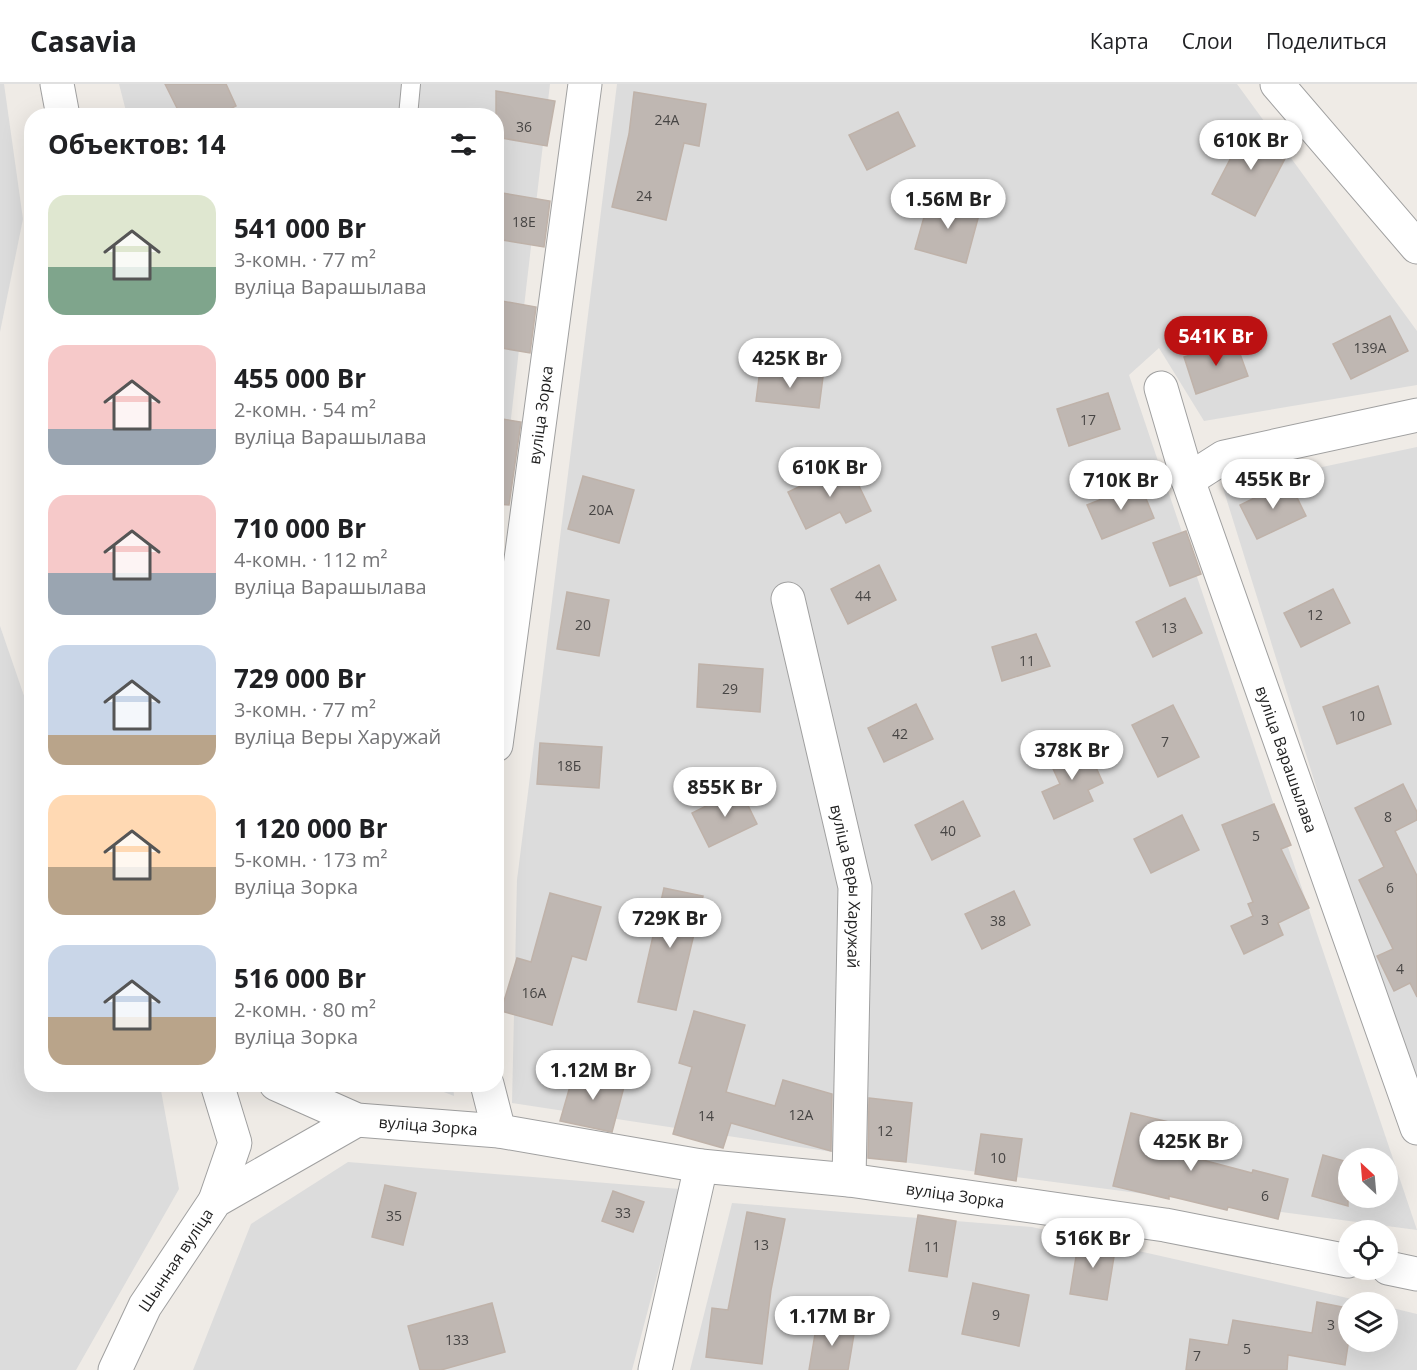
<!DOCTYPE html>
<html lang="ru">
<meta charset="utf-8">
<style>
:root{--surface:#fff;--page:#f6f6f6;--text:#202124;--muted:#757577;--line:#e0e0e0;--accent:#bc1112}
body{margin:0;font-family:"Open Sans",sans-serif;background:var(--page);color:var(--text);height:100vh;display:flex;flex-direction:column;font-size:22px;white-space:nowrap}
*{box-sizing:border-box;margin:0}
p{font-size:20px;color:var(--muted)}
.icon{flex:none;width:33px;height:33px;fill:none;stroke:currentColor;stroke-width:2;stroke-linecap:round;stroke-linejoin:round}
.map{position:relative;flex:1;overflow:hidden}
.details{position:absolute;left:24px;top:24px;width:480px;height:984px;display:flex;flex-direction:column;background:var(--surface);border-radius:24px;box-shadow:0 6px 24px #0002}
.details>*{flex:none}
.needle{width:39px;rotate:334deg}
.buttons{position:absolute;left:1338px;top:1064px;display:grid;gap:12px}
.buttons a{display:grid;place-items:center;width:60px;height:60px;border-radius:50%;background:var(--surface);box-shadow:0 6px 24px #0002;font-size:30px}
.price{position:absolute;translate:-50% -51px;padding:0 14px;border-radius:21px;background:#fff;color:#222;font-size:20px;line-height:39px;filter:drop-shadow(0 2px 3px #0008)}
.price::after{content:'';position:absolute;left:50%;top:36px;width:18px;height:14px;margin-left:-9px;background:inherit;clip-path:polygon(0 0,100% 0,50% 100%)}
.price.active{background:var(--accent);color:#fff}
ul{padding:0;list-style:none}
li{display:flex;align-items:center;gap:18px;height:150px;padding:0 24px}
li span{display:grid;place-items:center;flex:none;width:168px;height:120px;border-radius:18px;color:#555}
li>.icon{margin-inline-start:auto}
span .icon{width:72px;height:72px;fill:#fffc;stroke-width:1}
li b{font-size:26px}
h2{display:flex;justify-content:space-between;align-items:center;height:72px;padding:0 24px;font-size:26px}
header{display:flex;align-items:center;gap:36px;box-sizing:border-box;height:84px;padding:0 30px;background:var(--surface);border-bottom:2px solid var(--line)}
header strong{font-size:28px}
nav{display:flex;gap:33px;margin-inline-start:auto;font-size:21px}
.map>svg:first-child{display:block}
.residential{fill:#dcdcdc;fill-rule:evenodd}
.building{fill:#bfb7b2;stroke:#bfb2a9;stroke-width:1.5}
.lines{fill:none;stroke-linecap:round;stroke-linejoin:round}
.lane-casing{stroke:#a0a0a0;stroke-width:20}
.street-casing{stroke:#a0a0a0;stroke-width:35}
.lane{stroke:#fff;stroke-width:18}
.street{stroke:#fff;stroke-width:33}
.labels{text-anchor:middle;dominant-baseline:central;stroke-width:4.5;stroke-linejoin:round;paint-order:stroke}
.number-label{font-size:14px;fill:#474544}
.street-label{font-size:16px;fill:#1f1f1f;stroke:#fff}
</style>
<header>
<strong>Casavia</strong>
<nav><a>Карта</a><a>Слои</a><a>Поделиться</a></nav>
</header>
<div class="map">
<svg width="1417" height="1286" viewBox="0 0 1417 1286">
<rect width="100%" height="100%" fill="#efebe6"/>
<!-- residential -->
<g class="residential">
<polygon points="0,0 4,0 23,135 0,248"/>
<polygon points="119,0 550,0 497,454 496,32 127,31"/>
<path d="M 617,0 L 1237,0 L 1417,247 L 1417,301 L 1204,337 L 1159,264 L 1129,291 L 1417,1146 L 872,1074 L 512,1019 L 517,796 ZM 1348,1074 L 1388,1074 L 1388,1113 L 1348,1113 Z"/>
<polygon points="1417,363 1417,1026 1223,404"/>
<polygon points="0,542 31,632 32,1000 160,1001 179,1105 76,1286 0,1286"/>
<polygon points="426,1001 453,1001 454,1012"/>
<polygon points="348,1078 680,1105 632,1286 193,1286 251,1140"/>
<polygon points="732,1119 1032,1143 1365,1218 1348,1218 1348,1257 1388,1257 1388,1223 1417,1230 1417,1286 690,1286"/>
</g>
<!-- building -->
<g class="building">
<polygon points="165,0 226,0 236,22 216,32 181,32"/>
<polygon points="496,7 555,17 547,62 496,53"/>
<polygon points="634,8 706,20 699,62 684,59 666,136 612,123 629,50"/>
<polygon points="898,28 915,62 867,86 849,51"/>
<polygon points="1247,43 1290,65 1255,132 1212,110"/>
<polygon points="496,108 550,117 544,163 496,155"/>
<polygon points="930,112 980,127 966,179 915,165"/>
<polygon points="496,216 536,223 530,269 496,263"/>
<polygon points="1390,232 1408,267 1351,295 1333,260"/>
<polygon points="1235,256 1248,292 1196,310 1184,273"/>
<polygon points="760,286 823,293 819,324 756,317"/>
<polygon points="1108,309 1120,345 1069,362 1057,325"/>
<polygon points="496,334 521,338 509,421 496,420"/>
<polygon points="848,379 871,427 846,439 840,428 806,445 788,408"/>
<polygon points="583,392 634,406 619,459 568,445"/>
<polygon points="1289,397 1306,432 1257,455 1240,421"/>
<polygon points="1140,400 1154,434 1102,455 1087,421"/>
<polygon points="1186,447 1201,490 1170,502 1153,459"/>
<polygon points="879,481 896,516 848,540 831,505"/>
<polygon points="1333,505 1350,539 1301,563 1284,529"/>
<polygon points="567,508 609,516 599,572 557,565"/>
<polygon points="1185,514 1202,549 1153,573 1136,538"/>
<polygon points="1036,550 1050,582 1002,597 992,563"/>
<polygon points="699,580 763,585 760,628 697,623"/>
<polygon points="1378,602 1391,640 1337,660 1323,623"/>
<polygon points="916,620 933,655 884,678 868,644"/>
<polygon points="1173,621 1199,673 1158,693 1132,641"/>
<polygon points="540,659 602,663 599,704 537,700"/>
<polygon points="1085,659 1103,699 1088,706 1093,717 1054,735 1042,708 1060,700 1049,676"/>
<polygon points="1403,700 1417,728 1417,736 1395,747 1417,792 1417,913 1410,899 1394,907 1377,872 1393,865 1359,796 1384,783 1355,724"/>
<polygon points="740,705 757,740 709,763 692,729"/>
<polygon points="963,717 980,752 932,776 915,741"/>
<polygon points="1274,720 1291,761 1281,765 1309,824 1278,839 1283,851 1244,870 1231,842 1253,832 1248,820 1253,818 1222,741"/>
<polygon points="1182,731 1199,766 1151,789 1134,755"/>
<polygon points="664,804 703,812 676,926 638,918"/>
<polygon points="1014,807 1030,841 982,865 965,830"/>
<polygon points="550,809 601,823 586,876 572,872 552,941 501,927 517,874 531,878"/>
<polygon points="694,927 745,941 726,1008 775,1022 783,996 832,1010 831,1067 731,1039 723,1064 673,1050 692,983 679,979"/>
<polygon points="575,985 625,999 612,1048 560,1037"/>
<polygon points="869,1014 912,1019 906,1078 868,1074"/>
<polygon points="1131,1029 1186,1042 1180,1070 1252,1089 1253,1086 1288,1095 1278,1135 1228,1123 1227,1126 1169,1112 1169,1115 1113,1102"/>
<polygon points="981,1050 1022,1055 1016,1097 975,1090"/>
<polygon points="1323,1071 1348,1078 1348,1122 1312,1112"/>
<polygon points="385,1101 416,1109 403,1161 372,1153"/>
<polygon points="613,1107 644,1118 633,1148 602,1137"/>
<polygon points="747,1128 785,1135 771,1206 762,1280 706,1273 712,1224 728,1226"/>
<polygon points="918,1131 956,1137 947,1193 909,1187"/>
<polygon points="1079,1154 1116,1160 1107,1216 1070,1210"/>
<polygon points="973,1199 1029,1211 1019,1262 962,1250"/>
<polygon points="1317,1218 1348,1224 1348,1261 1345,1281 1288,1271 1287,1286 1186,1286 1190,1255 1228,1261 1233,1236 1312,1249"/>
<polygon points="492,1219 505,1268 441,1286 420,1286 408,1242"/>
<polygon points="817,1238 855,1244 848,1286 809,1286"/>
</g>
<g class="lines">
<!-- lane casing -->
<g class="lane-casing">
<polyline id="lane" points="408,32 411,0"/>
</g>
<!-- street casing -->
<g class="street-casing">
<g id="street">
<polyline points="57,0 63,32"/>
<polyline points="1277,0 1417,163"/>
<path id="s1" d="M 1161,304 L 1188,396 L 1417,1044"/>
<polyline points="1188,396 1224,373 1417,331"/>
<path id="s2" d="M 788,515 L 855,803 L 849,1096"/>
<path id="s3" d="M 496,661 L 585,0"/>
<path id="s4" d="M 276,1000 L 357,1036 L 499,1047 L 701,1082 L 849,1096 L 1165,1141 L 1348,1177"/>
<polyline points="487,1000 499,1047"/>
<polyline points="215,1117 235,1059 217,1000"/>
<polyline points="1388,1184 1417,1190"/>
<path id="s5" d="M 115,1286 L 145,1222 L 215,1117 L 357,1036"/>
<polyline points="655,1286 701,1082"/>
</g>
</g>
<!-- lane -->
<use href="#lane" class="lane"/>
<!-- street -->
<use href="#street" class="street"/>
</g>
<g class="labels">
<!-- number labels -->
<g class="number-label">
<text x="667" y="35">24А</text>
<text x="524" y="42">36</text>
<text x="644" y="111">24</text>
<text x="524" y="137">18Е</text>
<text x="1370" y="263">139А</text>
<text x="1088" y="335">17</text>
<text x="601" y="425">20А</text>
<text x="863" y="511">44</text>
<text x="1315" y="530">12</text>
<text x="583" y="540">20</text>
<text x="1169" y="543">13</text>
<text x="1027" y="576">11</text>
<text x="730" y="604">29</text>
<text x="1357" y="631">10</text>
<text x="900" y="649">42</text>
<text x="1165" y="657">7</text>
<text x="569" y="681">18Б</text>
<text x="1388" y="732">8</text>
<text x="948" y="746">40</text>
<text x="1256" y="751">5</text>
<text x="1390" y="803">6</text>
<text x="1265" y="835">3</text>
<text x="998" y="836">38</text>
<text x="1400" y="884">4</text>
<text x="534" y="908">16А</text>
<text x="801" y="1030">12А</text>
<text x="706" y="1031">14</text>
<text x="885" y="1046">12</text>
<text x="998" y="1073">10</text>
<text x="1265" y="1111">6</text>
<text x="623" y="1128">33</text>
<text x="394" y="1131">35</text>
<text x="761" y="1160">13</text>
<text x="932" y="1162">11</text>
<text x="996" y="1230">9</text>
<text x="1331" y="1240">3</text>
<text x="457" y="1255">133</text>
<text x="1247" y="1264">5</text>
<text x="1197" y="1271">7</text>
</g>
<!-- street labels -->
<g class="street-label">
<text stroke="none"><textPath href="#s3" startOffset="333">вуліца Зорка</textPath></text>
<text stroke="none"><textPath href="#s1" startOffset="392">вуліца Варашылава</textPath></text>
<text stroke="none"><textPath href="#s2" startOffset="294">вуліца Веры Харужай</textPath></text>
<text stroke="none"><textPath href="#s4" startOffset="160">вуліца Зорка</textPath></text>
<text stroke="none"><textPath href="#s4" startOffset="692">вуліца Зорка</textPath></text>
<text stroke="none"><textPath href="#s5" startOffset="126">Шынная вуліца</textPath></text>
</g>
</g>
</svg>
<div class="buttons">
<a><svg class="needle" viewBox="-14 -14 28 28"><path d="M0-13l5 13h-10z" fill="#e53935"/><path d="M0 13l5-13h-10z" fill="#757577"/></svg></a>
<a><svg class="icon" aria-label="locate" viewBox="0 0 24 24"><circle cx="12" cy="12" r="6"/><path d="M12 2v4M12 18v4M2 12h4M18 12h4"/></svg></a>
<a><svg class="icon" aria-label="layers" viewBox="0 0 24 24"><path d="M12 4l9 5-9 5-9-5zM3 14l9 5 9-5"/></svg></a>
</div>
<b class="price" style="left:1251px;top:87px">610K Br</b>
<b class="price" style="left:948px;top:146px">1.56M Br</b>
<b class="price active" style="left:1216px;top:283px">541K Br</b>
<b class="price" style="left:790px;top:305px">425K Br</b>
<b class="price" style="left:830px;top:414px">610K Br</b>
<b class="price" style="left:1273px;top:426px">455K Br</b>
<b class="price" style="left:1121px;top:427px">710K Br</b>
<b class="price" style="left:1072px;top:697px">378K Br</b>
<b class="price" style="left:725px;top:734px">855K Br</b>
<b class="price" style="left:670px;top:865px">729K Br</b>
<b class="price" style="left:593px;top:1017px">1.12M Br</b>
<b class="price" style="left:1191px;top:1088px">425K Br</b>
<b class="price" style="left:1093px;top:1185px">516K Br</b>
<b class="price" style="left:832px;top:1263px">1.17M Br</b>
<section class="details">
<h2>Объектов: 14<svg class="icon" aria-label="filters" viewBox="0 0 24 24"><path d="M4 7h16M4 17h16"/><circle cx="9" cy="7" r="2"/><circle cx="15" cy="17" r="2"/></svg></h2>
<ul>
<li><span style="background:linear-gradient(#dfe7d0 60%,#7fa58c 0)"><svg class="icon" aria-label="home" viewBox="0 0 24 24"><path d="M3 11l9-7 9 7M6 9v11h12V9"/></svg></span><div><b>541 000 Br</b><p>3-комн. · 77 m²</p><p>вуліца Варашылава</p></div></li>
<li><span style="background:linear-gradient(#f6c9c9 70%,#9aa5b1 0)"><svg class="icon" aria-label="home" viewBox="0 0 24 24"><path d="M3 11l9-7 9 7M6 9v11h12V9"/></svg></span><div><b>455 000 Br</b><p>2-комн. · 54 m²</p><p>вуліца Варашылава</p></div></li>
<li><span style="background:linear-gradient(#f6c9c9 65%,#9aa5b1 0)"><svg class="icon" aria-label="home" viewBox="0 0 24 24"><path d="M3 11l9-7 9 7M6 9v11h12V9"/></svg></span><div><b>710 000 Br</b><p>4-комн. · 112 m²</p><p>вуліца Варашылава</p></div></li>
<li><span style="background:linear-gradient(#c9d6e8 75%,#b9a48a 0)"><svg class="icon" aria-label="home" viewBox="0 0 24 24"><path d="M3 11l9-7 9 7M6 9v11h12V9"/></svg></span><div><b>729 000 Br</b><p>3-комн. · 77 m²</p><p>вуліца Веры Харужай</p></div></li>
<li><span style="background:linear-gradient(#ffd9b3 60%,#b9a48a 0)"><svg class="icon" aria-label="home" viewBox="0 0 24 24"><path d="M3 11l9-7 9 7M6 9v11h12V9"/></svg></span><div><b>1 120 000 Br</b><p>5-комн. · 173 m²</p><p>вуліца Зорка</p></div></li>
<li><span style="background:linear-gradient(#c9d6e8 60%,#b9a48a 0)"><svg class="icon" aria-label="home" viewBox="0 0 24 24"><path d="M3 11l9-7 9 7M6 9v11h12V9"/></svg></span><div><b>516 000 Br</b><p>2-комн. · 80 m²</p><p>вуліца Зорка</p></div></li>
</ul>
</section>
</div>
